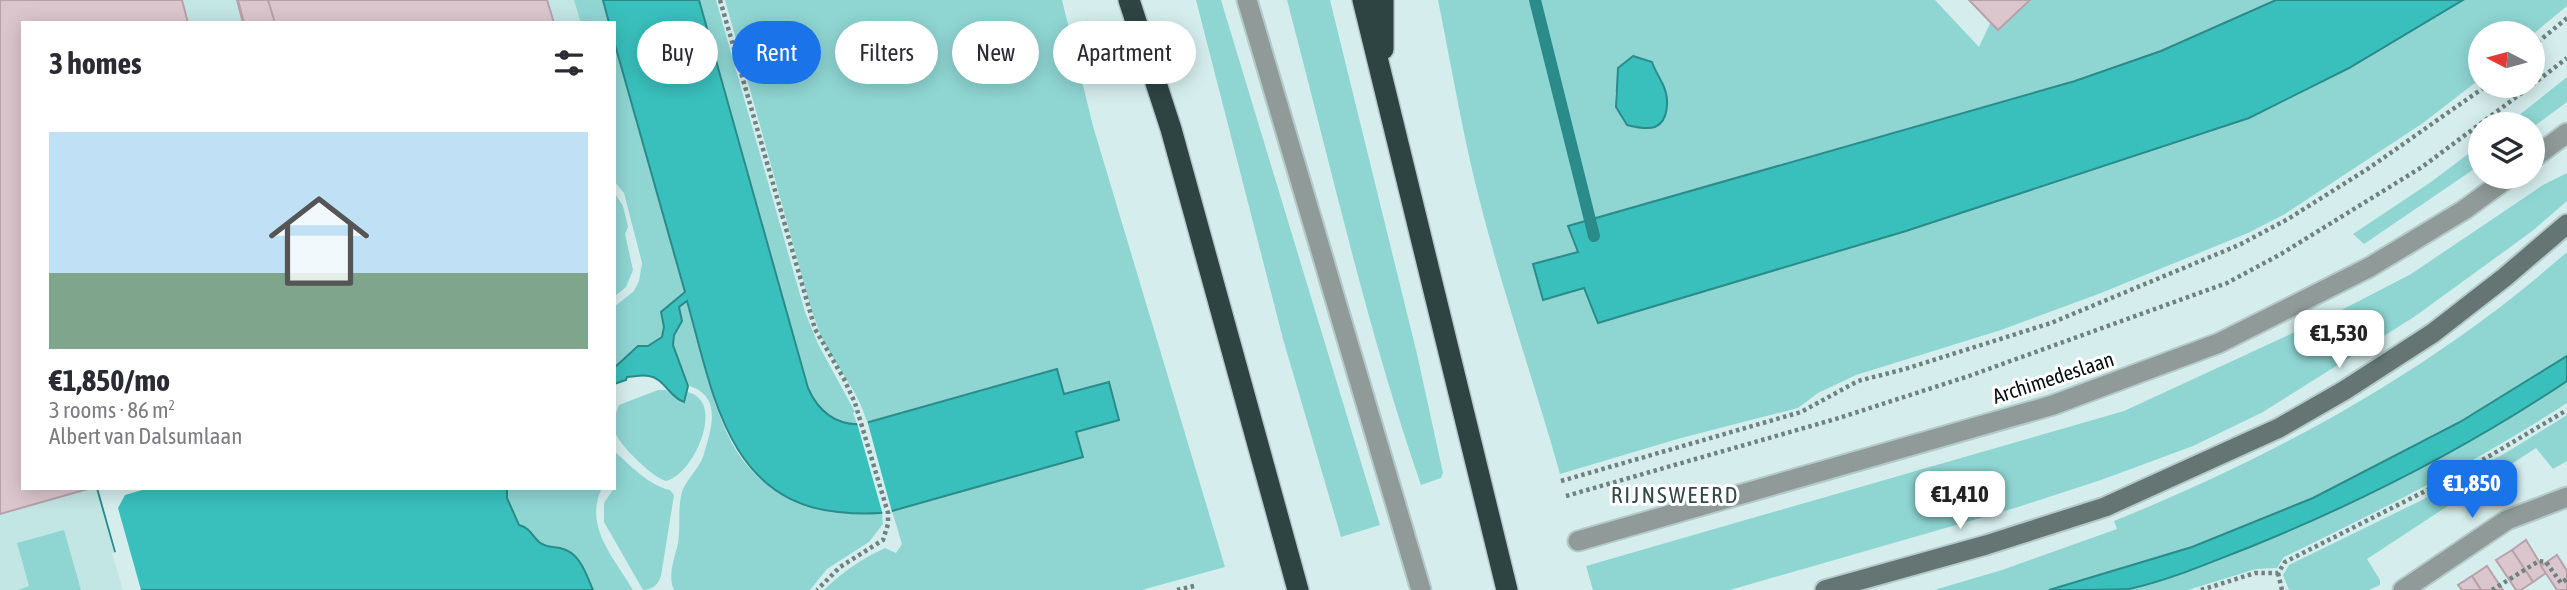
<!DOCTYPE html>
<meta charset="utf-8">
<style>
:root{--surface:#fff;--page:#f2f2f3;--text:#2b2b33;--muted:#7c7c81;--line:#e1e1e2;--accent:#1a73e8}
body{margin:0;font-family:"Asap Condensed",sans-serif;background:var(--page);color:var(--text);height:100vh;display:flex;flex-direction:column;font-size:26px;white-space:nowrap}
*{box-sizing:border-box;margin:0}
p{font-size:23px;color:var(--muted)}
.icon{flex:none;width:38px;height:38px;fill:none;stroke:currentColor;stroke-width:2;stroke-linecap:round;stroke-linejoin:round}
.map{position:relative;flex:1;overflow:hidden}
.sheet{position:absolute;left:21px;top:21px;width:595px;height:469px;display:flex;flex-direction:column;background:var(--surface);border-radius:0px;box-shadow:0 4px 18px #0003}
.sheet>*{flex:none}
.guide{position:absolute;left:637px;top:21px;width:665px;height:63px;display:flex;gap:14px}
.needle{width:46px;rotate:276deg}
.tools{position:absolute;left:2468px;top:21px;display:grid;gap:14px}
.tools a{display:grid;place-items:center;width:77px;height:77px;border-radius:50%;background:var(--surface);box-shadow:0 4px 18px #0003;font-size:35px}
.price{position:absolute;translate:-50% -60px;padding:0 16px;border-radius:14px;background:#fff;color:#222;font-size:23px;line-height:46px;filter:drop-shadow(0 2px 4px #0008)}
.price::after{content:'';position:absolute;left:50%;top:42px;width:21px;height:16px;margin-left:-10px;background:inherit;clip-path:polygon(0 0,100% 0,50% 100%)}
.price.selected{background:var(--accent);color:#fff}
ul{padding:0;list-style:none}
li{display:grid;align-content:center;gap:14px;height:371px;padding:0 28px}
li+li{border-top:2px solid var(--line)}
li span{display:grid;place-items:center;height:217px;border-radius:0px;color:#555}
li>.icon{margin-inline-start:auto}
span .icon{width:126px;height:126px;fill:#fffc;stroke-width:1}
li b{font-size:30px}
h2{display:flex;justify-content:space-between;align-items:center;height:84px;padding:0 28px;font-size:30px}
.chip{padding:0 24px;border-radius:32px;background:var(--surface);box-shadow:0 4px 18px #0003;font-size:24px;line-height:63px}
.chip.selected{background:var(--accent);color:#fff}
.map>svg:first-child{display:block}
.built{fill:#c2e6e4}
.green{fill:#8fd6d3;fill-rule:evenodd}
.water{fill:#39c0bd;stroke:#2a8b89;stroke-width:2}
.pier{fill:#d5eeed}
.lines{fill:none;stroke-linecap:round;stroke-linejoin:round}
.stream{stroke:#2a8b89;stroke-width:12}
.building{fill:#dcc6ce;stroke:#b7a2aa;stroke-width:2}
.service-casing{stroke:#b4cac9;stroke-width:23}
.minor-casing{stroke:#b4cac9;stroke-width:23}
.secondary-casing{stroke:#b4cac9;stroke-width:23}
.motorway-casing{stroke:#b4cac9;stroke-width:24}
.path{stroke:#708181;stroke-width:4.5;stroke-dasharray:3.5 3.5;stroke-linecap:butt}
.service{stroke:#8f9a99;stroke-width:19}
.minor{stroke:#8f9a99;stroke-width:19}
.secondary{stroke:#657574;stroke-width:19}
.motorway{stroke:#2e4443;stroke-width:21}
.labels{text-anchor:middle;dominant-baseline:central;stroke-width:6;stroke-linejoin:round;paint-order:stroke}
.street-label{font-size:21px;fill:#070f0f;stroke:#fff}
.neighbourhood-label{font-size:23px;letter-spacing:2px;fill:#334948;stroke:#fff}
</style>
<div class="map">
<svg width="2567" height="590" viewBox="0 0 2567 590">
<rect width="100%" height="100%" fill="#d5eeed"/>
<!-- built -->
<polygon class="built" points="0,0 577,0 584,23 23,23 23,488 97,488 126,590 0,590"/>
<!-- green -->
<g class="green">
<polygon points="574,0 603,0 609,23 581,23"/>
<path d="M 699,0 L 716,0 L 805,312 L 818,344 L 855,412 L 853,413 L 857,424 C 833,424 817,409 808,388 Z"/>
<path d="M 725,0 L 1062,0 L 1093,126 L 1225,567 L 1142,590 L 824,590 C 842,572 861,559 885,548 L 896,553 L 902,544 L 892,511 L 1082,457 L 1076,432 L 1119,420 L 1064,394 L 1058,370 L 867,423 C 859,391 836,367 822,338 C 818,330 816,320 812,312 Z"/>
<polygon points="1196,0 1221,0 1380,525 1341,537 1283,339"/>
<path d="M 1287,0 L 1330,0 L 1417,354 L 1443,473 L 1441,478 L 1421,485 C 1366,326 1330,162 1287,0 Z"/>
<path d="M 1438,0 L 1935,0 L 1979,47 L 2001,0 L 2276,0 L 2161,51 L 2075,81 L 1569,226 L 1578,252 L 1533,264 L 1542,300 L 1584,288 L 1599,323 L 1906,231 L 2249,118 L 2349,68 L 2463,0 L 2567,0 L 2567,6 L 2532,35 L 2532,33 L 2480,33 L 2480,79 L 2423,123 L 2285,214 L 2248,233 L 2101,293 L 2001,330 L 1856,375 L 1818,393 L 1798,408 L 1681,438 L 1560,474 C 1532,375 1498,278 1474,178 C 1460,119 1450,59 1438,0 ZM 1652,62 L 1665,90 L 1655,127 L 1642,128 L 1627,125 L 1616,107 L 1615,93 Z"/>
<polygon points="614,41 685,292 664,326 662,337 648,346 631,351 614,368 614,307 634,291 639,281 642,263 624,193 614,181"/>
<polygon points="2567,77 2567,102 2532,128 2532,124 2508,124"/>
<polygon points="2480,145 2480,165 2364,244 2353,234 2431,182"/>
<polygon points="2567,173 2567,201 2531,232 2414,317 2263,412 2193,446 2101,480 2015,508 1730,590 1593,590 1586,566 2124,411 2330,316 2411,274 2543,185"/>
<polygon points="614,192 623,206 628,227 625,234 633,270 626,287 614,297"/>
<path d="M 2567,252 L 2567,356 L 2460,422 L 2375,467 L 2313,498 L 2192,547 L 2049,590 L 1934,590 L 2002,570 L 2117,529 L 2114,521 C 2278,455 2434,369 2567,252 Z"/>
<path d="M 687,300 C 701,348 713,419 742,459 C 775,503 830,517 882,513 L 883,524 L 869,542 L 827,569 L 810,590 L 674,590 C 667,575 675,558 678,543 C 681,526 677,505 683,489 C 688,478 699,468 703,457 C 711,429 724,396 687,385 L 673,345 L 674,335 L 682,321 L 679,307 Z"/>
<path d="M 2567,381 L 2567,403 C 2476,462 2381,510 2284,557 L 2277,568 L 2256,569 L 2188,590 L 2127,590 C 2287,537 2426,475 2567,381 Z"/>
<path d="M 658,390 L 666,390 L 683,403 L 687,392 C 727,400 694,475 666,481 C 653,478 619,445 615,432 C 613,424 616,411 619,405 Z"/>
<polygon points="2567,415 2567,461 2553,469 2536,448 2367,559 2380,580 2380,585 2369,590 2289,590 2283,575 2289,565 2422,500 2507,452"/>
<path d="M 614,451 C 630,465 648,485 670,490 L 674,495 L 661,576 C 658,585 652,590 643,590 L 604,522 L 604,503 L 614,488 Z"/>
<path d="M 507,488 L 602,488 C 583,526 615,559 633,590 L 593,590 C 587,575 577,557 562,549 C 555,545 547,548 540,543 C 531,535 531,528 519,525 L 507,498 Z"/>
<polygon points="64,530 81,590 18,590 29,586 17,543"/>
</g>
<!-- water -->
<g class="water">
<path d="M 603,0 L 699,0 L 808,388 C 818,411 836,426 862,424 L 1057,369 L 1064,394 L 1109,382 L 1119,420 L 1076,432 L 1083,457 L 892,511 C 874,515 857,514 838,512 C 726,501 712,388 687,301 L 679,307 L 682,321 L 674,335 L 673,345 L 688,386 L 684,402 C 670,398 664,378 649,376 C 641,374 634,377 627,377 L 626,380 L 614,384 L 614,368 L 638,346 L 648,346 L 662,337 L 664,327 L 661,312 L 685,292 L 614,41 L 614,23 L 609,23 Z"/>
<polygon points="2276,0 2463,0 2349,68 2249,118 1906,231 1598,323 1584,288 1543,300 1533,264 1578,252 1568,226 2075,81 2161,51"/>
<path d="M 1633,56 L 1652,62 C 1655,71 1660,78 1664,87 C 1669,99 1669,121 1655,127 C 1646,130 1635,127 1627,125 L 1616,107 L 1618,68 Z"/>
<path d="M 2567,356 L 2567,381 C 2467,448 2361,502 2250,547 C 2211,562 2170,580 2129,589 C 2108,590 2071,590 2049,590 L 2192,547 L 2313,498 L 2460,422 Z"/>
<path d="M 97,488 L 507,488 L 507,498 L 519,525 C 530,528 531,534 539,542 C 545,547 552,547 560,548 C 580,552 586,574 593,590 L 126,590 Z"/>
</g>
<!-- pier -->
<g class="pier">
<polygon points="867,420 892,512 883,515 857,423"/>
<polygon points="98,488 149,488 125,495 118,508 141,590 123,590 112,553 116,552"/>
</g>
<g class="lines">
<!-- stream -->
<polyline class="stream" points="1535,0 1594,236"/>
</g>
<!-- building -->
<g class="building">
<polygon points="0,0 182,0 188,23 23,23 23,488 91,488 0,514"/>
<polygon points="237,0 547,0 554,23 243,23"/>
<polygon points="238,0 268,0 275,23 244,23"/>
<polygon points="1969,0 2030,0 1998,30"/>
<polygon points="2526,540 2546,573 2533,582 2512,550"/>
<polygon points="2512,550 2533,582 2521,590 2516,590 2496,560"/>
<polygon points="2557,555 2567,571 2567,590 2557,590 2541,566"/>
<polygon points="2487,566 2503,590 2481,590 2472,576"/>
<polygon points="2472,576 2481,590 2462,590 2458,585"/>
</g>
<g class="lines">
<!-- service casing -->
<g class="service-casing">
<g id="service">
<polyline points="1247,0 1421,590"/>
<polyline points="2532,159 2567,133"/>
<polyline points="1578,541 2053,405 2219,343 2370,267 2464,210 2509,177"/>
</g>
</g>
<!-- minor casing -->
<g class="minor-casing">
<polyline id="minor" points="2403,590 2507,520 2567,497"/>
</g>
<!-- secondary casing -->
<g class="secondary-casing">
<polyline id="secondary" points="1825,590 1986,545 2105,507 2279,428 2345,390 2433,333 2505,277 2567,224"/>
</g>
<!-- motorway casing -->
<g class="motorway-casing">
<g id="motorway">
<polyline points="1129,0 1171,129 1298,590"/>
<polyline points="1363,0 1507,590"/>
<polyline points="1383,0 1383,49"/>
</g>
</g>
<!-- path -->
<g class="path">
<polyline points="720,0 815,329 844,379 855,403 888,513 888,524 883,540 840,567 817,590"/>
<polyline points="2532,47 2567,18"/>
<polyline points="2532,85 2567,58"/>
<polyline points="2480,124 2531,86"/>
<polyline points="1561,481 1801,412 1858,381 1905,369 2051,323 2239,245 2288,219 2369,168 2486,86"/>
<polyline points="1566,496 1839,418 1969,376 2227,283 2281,254 2422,167 2480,124"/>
<polyline points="2278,573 2282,590"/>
<polyline points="1177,590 1194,586"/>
<polyline points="2201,590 2255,573 2278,573 2285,562 2459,474 2567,410"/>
<polyline points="2492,590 2539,561 2546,562 2561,583 2567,579"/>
</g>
<!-- service -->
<use href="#service" class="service"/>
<!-- minor -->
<use href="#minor" class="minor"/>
<!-- secondary -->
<use href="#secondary" class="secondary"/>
<!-- motorway -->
<use href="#motorway" class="motorway"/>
</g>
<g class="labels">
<!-- street labels -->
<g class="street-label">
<text transform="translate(2053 377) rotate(-18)">Archimedeslaan</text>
</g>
<!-- neighbourhood labels -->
<g class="neighbourhood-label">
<text x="1675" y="495">RIJNSWEERD</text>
</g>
</g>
</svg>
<div class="tools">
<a><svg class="needle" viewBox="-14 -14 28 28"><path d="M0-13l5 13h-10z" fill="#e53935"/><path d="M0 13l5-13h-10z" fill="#7c7c81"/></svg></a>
<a><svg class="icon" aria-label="layers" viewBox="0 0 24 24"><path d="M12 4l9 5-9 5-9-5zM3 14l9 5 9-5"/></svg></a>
</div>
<b class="price" style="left:2339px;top:370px">€1,530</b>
<b class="price selected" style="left:2472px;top:520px">€1,850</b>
<b class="price" style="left:1960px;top:531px">€1,410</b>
<div class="guide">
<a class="chip">Buy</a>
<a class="chip selected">Rent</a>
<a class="chip">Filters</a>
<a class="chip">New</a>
<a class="chip">Apartment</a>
</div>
<section class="sheet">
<h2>3 homes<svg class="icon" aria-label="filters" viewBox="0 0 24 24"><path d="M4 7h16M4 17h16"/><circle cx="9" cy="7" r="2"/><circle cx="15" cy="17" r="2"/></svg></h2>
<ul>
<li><span style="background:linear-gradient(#bfe0f5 65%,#7fa58c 0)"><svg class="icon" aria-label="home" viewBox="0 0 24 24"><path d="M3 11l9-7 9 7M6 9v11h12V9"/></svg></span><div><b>€1,850/mo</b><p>3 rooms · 86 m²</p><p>Albert van Dalsumlaan</p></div></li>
</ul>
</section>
</div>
